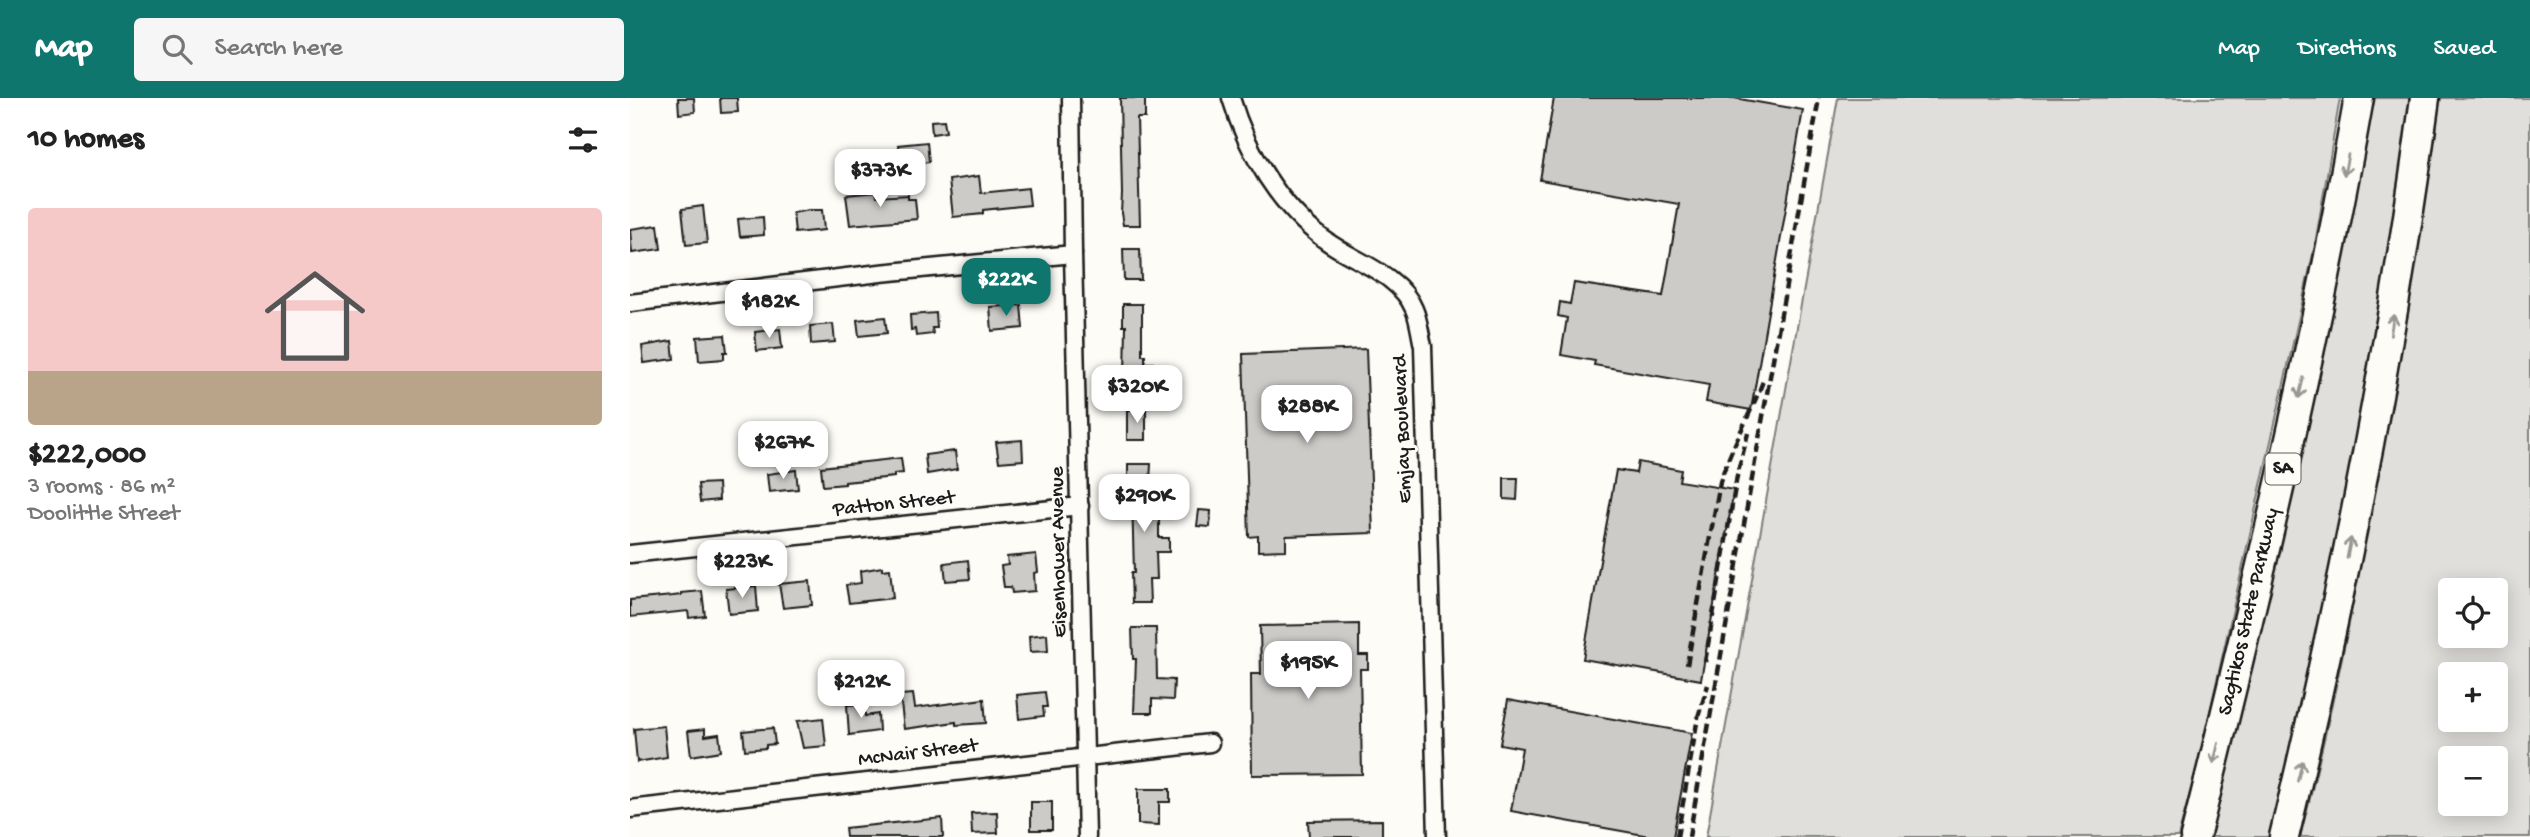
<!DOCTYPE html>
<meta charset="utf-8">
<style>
:root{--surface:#fff;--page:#f6f6f6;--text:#222;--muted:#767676;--accent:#0f766e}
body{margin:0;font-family:"Gochi Hand",sans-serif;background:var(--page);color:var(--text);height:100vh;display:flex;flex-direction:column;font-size:26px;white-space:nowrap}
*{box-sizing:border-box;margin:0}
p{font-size:23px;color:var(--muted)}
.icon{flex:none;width:38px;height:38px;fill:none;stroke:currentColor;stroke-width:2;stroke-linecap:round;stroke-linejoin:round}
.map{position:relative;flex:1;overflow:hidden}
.panel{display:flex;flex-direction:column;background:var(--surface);width:630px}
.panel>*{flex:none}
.buttons{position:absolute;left:1808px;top:480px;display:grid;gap:14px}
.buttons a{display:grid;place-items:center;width:70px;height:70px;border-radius:7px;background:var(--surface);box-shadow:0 4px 18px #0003;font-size:35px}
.price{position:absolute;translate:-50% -60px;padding:0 16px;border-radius:14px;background:#fff;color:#222;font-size:23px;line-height:46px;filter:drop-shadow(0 2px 4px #0008)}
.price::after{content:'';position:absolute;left:50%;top:42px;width:21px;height:16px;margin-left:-10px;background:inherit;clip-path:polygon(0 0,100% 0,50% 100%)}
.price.current{background:var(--accent);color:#fff}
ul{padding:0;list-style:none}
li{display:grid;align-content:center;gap:14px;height:371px;padding:0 28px}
li span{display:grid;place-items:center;height:217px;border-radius:7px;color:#555}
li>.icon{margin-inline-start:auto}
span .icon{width:126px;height:126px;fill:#fffc;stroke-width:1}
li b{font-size:30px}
h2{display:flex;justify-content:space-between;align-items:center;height:84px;padding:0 28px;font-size:30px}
header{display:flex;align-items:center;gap:42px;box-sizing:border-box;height:98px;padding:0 35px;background:var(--accent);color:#fff}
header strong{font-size:33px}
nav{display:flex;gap:38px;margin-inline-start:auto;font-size:24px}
.search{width:490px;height:63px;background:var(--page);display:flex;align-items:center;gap:18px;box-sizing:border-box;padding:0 24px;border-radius:7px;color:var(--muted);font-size:26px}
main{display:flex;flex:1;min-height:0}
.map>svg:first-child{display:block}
.green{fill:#e0dfdb;stroke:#7e7e7c;stroke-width:2;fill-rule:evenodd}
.building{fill:#cccbc8;stroke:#1c1c1c;stroke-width:2}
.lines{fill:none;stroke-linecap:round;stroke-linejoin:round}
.street-casing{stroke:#1c1c1c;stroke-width:21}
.highway-casing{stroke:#1c1c1c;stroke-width:33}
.street{stroke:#fdfcf7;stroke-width:16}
.highway{stroke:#fdfcf7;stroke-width:28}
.rail{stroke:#1c1c1c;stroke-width:4.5;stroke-dasharray:10 5;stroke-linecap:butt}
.oneway{stroke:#989794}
.labels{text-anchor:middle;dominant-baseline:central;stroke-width:6;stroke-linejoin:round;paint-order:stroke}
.shield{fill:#fdfcf7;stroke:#605f5e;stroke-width:2}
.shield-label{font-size:19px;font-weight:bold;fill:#1c1c1c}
.street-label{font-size:21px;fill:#1c1c1c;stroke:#fdfcf7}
</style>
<header>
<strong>Map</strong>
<div class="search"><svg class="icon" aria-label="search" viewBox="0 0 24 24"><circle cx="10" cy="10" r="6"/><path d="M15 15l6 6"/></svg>Search here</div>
<nav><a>Map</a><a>Directions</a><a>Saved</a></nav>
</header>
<main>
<section class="panel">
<h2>10 homes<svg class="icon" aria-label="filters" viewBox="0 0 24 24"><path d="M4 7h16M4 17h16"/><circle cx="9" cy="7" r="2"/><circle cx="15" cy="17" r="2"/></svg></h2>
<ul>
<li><span style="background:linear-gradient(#f6c9c9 75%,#b9a48a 0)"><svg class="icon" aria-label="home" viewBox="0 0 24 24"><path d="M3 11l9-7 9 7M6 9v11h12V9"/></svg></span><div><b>$222,000</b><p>3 rooms · 86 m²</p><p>Doolittle Street</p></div></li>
</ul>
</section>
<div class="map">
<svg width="1900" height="739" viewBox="0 0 1900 739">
<rect width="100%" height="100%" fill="#fdfcf7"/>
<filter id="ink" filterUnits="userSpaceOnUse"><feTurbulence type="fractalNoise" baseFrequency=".0143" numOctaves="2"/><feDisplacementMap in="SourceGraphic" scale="14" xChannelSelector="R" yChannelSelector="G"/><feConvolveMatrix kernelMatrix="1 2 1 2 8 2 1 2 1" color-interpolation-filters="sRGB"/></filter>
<g filter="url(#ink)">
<!-- green -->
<g class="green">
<polygon points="1208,0 1710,0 1684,152 1571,653 1548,739 1076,739"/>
<polygon points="1741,0 1781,0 1744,274 1644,739 1578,739"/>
<path d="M 1806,0 L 1900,0 L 1900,739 L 1670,739 C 1734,497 1767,247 1806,0 ZM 1820,492 L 1866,492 L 1866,537 L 1820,537 ZM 1820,576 L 1866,576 L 1866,621 L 1820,621 ZM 1820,660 L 1866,660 L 1866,705 L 1820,705 Z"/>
</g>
<!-- building -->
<g class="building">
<polygon points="48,0 64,0 65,14 49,16"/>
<polygon points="90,0 107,0 108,14 91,15"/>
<polygon points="490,0 515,0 515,20 507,20 510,127 493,127 491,115 492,96"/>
<polygon points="924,0 1104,0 1173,12 1121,312 1076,304 1079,287 964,267 965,263 931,257 937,220 928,218 930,204 940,206 944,185 1033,198 1049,106 910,82"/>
<polygon points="314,22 316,34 302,36 301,23"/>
<polygon points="297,44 299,64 270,67 268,47"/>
<polygon points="349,78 351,95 398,90 400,107 353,112 353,116 323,119 319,82"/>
<polygon points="246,94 247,99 278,97 278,101 285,101 287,121 220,127 216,97"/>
<polygon points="73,108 77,145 56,147 52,111"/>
<polygon points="179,112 192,112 194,132 165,135 163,115"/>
<polygon points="133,119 134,137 110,139 108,121"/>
<polygon points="28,127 31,151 2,155 0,131"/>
<polygon points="493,151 510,151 511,182 494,182"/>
<polygon points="493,206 512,206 512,257 515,257 515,265 523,265 523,287 498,287 498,279 495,279 496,228 493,228"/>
<polygon points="391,207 393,230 362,233 360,209"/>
<polygon points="306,215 307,230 302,230 303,236 286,238 285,231 281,232 280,217"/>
<polygon points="255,219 257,235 229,238 227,222"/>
<polygon points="203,226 205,244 181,246 180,228"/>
<polygon points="150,231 152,250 127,253 125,234"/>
<polygon points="95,237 97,254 94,254 94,261 69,263 67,239"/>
<polygon points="42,243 44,261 14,265 12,248"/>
<polygon points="736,251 743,435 656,438 656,452 628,453 628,438 619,439 613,256"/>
<polygon points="516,311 516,342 497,342 497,312"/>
<polygon points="392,342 393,362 369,364 366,344"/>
<polygon points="325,353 327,371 297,376 295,357"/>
<polygon points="271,360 273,375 264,376 264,379 215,384 215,386 193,388 191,369"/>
<polygon points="1008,364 1051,372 1049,383 1104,392 1071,582 953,561 986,372 1006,375"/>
<polygon points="498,366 521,366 520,383 518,383 518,418 526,418 526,421 529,421 529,440 539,440 539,454 526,454 527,481 519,481 520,505 502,505 501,475 504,475 502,397 499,397 498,389"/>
<polygon points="166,372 168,391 139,394 137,376"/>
<polygon points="874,380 888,380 887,402 874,401"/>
<polygon points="88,385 89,402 70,404 68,386"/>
<polygon points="569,412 581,413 580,429 567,428"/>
<polygon points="406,456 408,474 404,475 405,493 382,495 381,489 374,489 371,468 378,467 377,459"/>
<polygon points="338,462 340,481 316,483 314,465"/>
<polygon points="252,469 252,472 260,471 263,500 219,505 216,487 231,485 230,473"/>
<polygon points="180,483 182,507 153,510 149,486"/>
<polygon points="126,488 128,513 99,516 96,491"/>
<polygon points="72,493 75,518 59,520 58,513 0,519 0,502 43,498 51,497 51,495"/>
<polygon points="729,526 729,557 738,557 738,571 730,571 732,676 622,677 621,576 631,576 630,528"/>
<polygon points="502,530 526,530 527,581 544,582 543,602 522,601 522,615 504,615 506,561 503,561"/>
<polygon points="417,536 418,553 400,554 399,538"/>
<polygon points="415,594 417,609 413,609 414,618 389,621 387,597"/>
<polygon points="283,596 285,610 354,601 356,625 326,627 326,624 274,631 270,597"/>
<polygon points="878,602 1062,635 1043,739 1025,739 881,713 892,650 870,646"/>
<polygon points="235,606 235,618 248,616 249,633 219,637 217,607"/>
<polygon points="193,620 196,648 173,650 167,623"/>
<polygon points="34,628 37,659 7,664 4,631"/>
<polygon points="143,630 145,646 136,647 136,650 115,652 113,633"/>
<polygon points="75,631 75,638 89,636 91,653 61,658 58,633"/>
<polygon points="508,691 540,691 540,704 529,704 529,727 508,726"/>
<rect x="401" y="704" width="21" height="28"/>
<polygon points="367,714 368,735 342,736 341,715"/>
<polygon points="312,720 313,739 216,739 215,730"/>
<polygon points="752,722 752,739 679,739 678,723"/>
</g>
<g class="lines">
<!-- street casing -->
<g class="street-casing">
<g id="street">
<polyline points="441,0 443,156 457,739"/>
<path d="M 601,0 C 617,54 649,108 695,142 C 723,163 770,176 784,211 C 789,222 790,236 793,248 L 807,739"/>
<polyline points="0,205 250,175 443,156"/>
<polyline points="0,456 450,408"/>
<polyline points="0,711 580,645"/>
</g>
</g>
<!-- highway casing -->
<g class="highway-casing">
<g id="highway">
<path d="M 1565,739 C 1626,494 1685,249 1729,0"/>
<path d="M 1654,739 C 1713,495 1762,249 1795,0"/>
</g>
</g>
<!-- street -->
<use href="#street" class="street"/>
<!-- highway -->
<use href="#highway" class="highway"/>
<!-- rail -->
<g class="rail">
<polyline points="1075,564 1107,378 1118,335"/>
<path d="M 1057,567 L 1090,384 C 1101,349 1120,318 1133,283"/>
<polyline points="1047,739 1068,619 1078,587"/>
<polyline points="1059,739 1189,0"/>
</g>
</g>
<!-- one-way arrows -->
<defs><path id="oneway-shaft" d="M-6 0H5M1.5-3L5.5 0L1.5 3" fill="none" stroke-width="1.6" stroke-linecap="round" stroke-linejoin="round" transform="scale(1.75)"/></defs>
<g class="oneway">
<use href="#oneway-shaft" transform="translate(1716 67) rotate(101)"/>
<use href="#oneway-shaft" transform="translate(1762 227) rotate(-81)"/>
<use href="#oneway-shaft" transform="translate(1671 290) rotate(103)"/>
<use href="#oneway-shaft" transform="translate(1719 450) rotate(-79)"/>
<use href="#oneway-shaft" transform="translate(1586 655) rotate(104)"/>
<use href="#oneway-shaft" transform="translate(1670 673) rotate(-76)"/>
</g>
</g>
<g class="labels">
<!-- shield labels -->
<rect class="shield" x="1635.5" y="355.5" width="35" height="31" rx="5"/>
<g class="shield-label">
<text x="1653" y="371">SA</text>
</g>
<!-- street labels -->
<g class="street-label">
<text transform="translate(774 331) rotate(-92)">Emjay Boulevard</text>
<text transform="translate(264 407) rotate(-6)">Patton Street</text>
<text transform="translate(430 454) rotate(-91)">Eisenhower Avenue</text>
<text transform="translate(1620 514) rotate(-77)">Sagtikos State Parkway</text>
<text transform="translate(288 656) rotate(-7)">McNair Street</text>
</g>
</g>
</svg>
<div class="buttons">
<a><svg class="icon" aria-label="locate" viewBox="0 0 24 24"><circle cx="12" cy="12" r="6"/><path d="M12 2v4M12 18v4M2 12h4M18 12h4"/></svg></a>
<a>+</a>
<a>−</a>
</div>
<b class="price" style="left:250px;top:111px">$373K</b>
<b class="price current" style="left:376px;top:220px">$222K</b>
<b class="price" style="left:139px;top:242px">$182K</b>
<b class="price" style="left:507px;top:327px">$320K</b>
<b class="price" style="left:677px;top:347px">$288K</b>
<b class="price" style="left:153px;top:383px">$267K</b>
<b class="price" style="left:514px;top:436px">$290K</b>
<b class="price" style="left:112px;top:502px">$223K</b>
<b class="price" style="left:678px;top:603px">$195K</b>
<b class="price" style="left:231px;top:622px">$212K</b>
</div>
</main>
